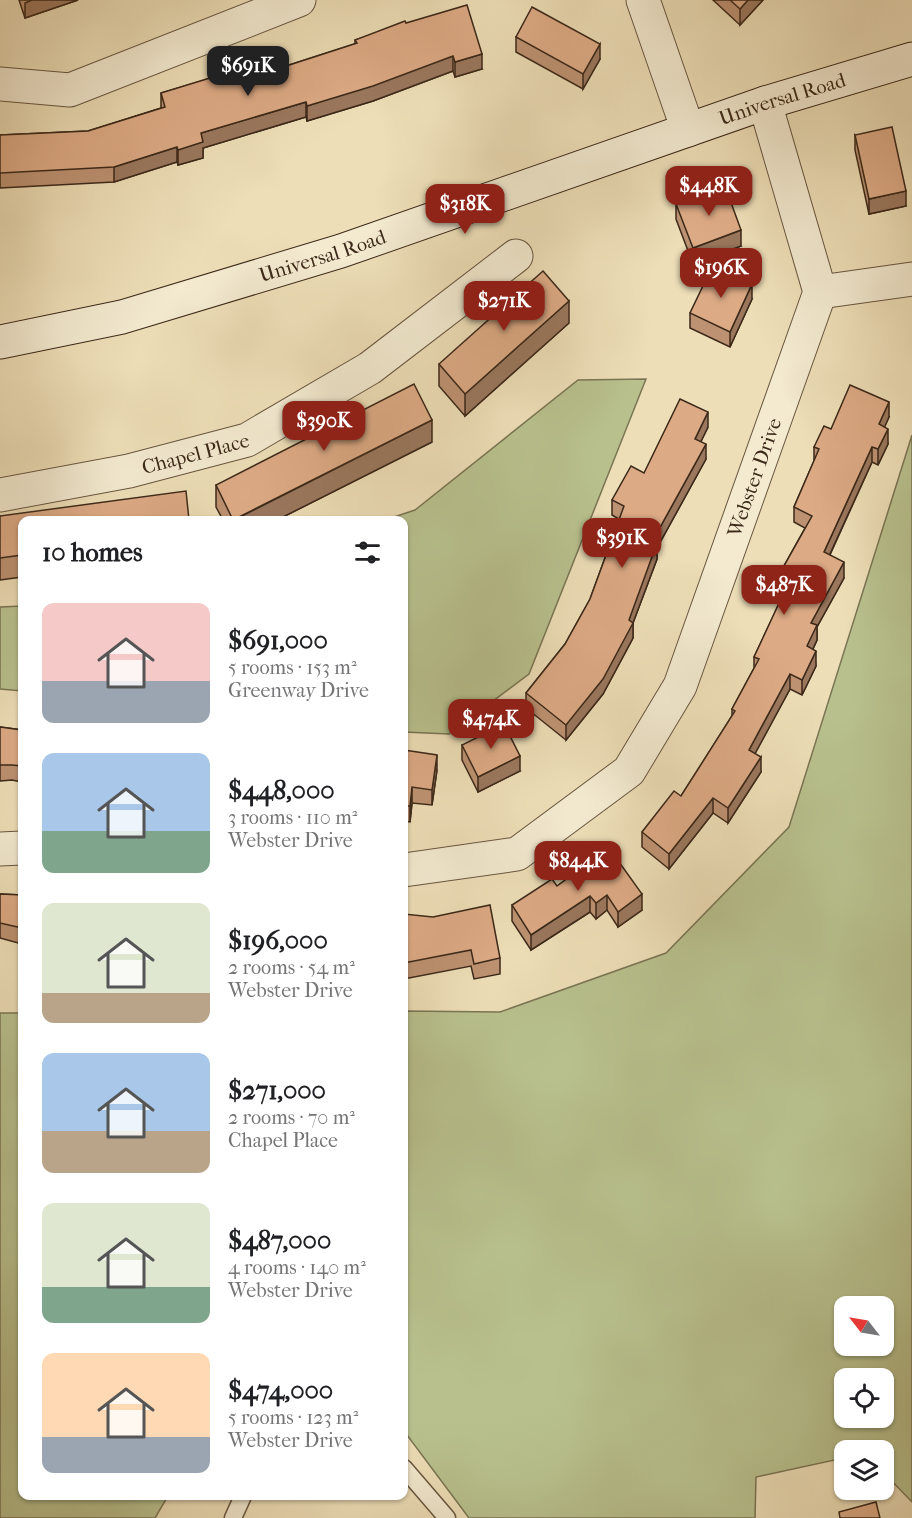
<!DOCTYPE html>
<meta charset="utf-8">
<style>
:root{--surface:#fff;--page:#f2f2f2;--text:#202124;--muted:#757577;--accent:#8f2418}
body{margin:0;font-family:"IM FELL French Canon",serif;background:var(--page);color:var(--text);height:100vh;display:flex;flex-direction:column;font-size:22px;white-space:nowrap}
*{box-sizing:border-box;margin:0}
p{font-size:20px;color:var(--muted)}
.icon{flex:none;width:33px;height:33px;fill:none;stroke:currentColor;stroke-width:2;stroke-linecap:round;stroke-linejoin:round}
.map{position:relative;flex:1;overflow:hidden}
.sheet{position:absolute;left:18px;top:516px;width:390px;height:984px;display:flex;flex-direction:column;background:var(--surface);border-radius:12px;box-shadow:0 2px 4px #0004}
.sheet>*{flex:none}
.needle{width:39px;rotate:301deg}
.buttons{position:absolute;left:834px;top:1296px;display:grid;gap:12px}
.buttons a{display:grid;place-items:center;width:60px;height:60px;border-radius:12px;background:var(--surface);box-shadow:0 2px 4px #0004;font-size:30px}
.price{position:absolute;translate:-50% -51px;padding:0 14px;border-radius:12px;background:var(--accent);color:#fff;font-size:20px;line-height:39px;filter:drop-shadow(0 2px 3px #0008)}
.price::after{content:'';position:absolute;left:50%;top:36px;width:18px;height:14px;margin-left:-9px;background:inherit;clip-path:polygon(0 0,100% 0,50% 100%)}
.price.on{background:#222;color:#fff}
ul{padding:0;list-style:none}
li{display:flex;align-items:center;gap:18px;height:150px;padding:0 24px}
li span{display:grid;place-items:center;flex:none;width:168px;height:120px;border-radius:12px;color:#555}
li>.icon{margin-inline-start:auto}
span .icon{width:72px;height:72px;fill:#fffc;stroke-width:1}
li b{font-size:26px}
h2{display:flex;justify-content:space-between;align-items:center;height:72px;padding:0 24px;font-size:26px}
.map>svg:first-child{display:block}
.green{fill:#b8c18e;stroke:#7a7554;stroke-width:1.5;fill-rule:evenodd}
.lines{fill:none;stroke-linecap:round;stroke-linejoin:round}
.lane-casing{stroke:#685640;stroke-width:19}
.street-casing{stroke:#685640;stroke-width:35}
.secondary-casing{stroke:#3c2919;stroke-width:35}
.lane{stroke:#f3ead0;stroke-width:16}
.street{stroke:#f3ead0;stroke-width:33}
.secondary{stroke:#f3ead0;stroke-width:33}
.wall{fill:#bd9272;stroke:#3c2919;stroke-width:1.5}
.shaded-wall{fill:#9a775d;stroke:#3c2919;stroke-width:1.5}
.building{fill:#dcaa85;stroke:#3c2919;stroke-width:1.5}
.labels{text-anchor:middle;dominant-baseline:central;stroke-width:4.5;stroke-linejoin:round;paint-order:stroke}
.street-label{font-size:20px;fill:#3c2919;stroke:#f3ead0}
</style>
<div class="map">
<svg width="912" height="1518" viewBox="0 0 912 1518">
<rect width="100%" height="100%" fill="#eddeb7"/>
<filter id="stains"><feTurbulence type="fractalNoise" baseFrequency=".00333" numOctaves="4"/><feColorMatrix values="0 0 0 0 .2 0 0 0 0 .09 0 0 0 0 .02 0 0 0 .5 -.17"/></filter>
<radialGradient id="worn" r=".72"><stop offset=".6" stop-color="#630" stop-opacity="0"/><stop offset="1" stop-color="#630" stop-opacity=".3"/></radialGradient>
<!-- green -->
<g class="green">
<polygon points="646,379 529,674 449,734 404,732 404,520 385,520 415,510 578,380"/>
<path d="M 912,435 L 912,1502 L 884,1473 L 884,1450 L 844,1450 L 844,1458 L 756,1477 L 755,1518 L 469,1518 L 404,1431 L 404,1011 L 500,1012 L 666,953 L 789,827 ZM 884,1306 L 884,1346 L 844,1346 L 844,1306 ZM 844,1378 L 884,1378 L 884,1418 L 844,1418 Z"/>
<polygon points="22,606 22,691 0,689 0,607"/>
<polygon points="0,1013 22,1013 22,1496 168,1496 155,1518 0,1518"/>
</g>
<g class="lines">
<!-- lane casing -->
<g class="lane-casing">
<g id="lane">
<polyline points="404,1468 447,1518"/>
<polyline points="233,1518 243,1496"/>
</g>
</g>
<!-- street casing -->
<g class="street-casing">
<g id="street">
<polyline points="643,0 688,130"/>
<polyline points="0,84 70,90 299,0"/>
<polyline points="820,292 912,279"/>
<path id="s1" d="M 0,495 L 129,471 L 247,440 L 370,368 L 516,256"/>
<polyline points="0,849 22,848"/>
<path id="s2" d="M 404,870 L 517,854 L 629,771 L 680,686 L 820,292 L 765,103"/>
</g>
</g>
<!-- secondary casing -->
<g class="secondary-casing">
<g id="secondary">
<path id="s3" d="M 0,342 L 122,317 L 341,251 L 765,103 L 912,59"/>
</g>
</g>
<!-- lane -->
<use href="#lane" class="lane"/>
<!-- street -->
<use href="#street" class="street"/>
<!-- secondary -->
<use href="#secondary" class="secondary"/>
</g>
<!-- wall -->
<g class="wall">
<polygon points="19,0 78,0 25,18"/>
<polygon points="713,0 763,0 740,25"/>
<polygon points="406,23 482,69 455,77 453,71 373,101 307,121 306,117 203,148 203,158 178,165 177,162 114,182 0,188 0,135 88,131 161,108 161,93 222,75 222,71 249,78 355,44 355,40"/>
<polygon points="516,37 600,59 583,89 516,52"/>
<polygon points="855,135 906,206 869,214 855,150"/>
<polygon points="676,204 741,246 693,264 676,219"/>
<polygon points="752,299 730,347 690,328 690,313"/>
<polygon points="569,323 465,416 439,386 439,364"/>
<polygon points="889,417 884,427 888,444 878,465 872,462 830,555 844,578 817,627 817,640 813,649 816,666 802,695 790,689 755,753 761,772 728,823 713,813 669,869 642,847 642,832 681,796 732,716 732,709 754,668 754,657 781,600 775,597 775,582 805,528 794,522 794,507 814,461 814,447 831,429"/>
<polygon points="708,427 701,441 706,459 657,548 657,559 633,623 633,638 603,694 566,740 526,708 526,693 565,644 590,599 619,519 612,515 612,500 644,473"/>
<polygon points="432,442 277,520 223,520 216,507 216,485"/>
<polygon points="0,516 22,520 22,577 0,580"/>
<polygon points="0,727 22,730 22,782 12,780 0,781"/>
<polygon points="462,745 520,771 478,792 462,760"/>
<polygon points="404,750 437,770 432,805 412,803 410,822 404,821"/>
<polygon points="609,848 642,910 618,927 607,910 596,919 590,912 531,950 512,921 512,905 557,886"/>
<polygon points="0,894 22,895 22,944 0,938"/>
<polygon points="404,914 500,958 500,974 474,979 471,966 409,978 404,977"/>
</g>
<!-- shaded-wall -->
<g class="shaded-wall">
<polygon points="32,0 78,0 25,18 25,3"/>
<polygon points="748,0 763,0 740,25 740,9"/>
<polygon points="600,44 600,59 583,89 583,74"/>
<polygon points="482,54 482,69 455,77 455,62"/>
<polygon points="453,56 453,71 373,101 307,121 307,106"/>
<polygon points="306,102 306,117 203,148 203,158 178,165 178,150 201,133"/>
<polygon points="177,147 177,162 114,182 114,167"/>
<polygon points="906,191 906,206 869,214 869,199"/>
<polygon points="741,230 741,246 693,264 693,248"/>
<polygon points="752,284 752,299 730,347 730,332"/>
<polygon points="569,301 569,323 465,416 465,394"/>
<polygon points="889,402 889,417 879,440 879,424"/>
<polygon points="708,412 708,427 695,454 695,439"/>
<polygon points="432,420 432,442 277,520 234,520"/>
<polygon points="888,429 888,444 878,465 878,449"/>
<polygon points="706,444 706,459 657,548 657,559 633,623 633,638 603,694 566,740 566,725 629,620 652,542"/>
<polygon points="872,447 872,462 824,567 824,552"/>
<polygon points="844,562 844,578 817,627 817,640 807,662 807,646 811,623"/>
<polygon points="816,651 816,666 802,695 802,680"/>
<polygon points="790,674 790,689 749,765 749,750"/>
<polygon points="437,755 437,770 432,805 432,790"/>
<polygon points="520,756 520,771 478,792 478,777"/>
<polygon points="761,757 761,772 728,823 728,808"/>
<polygon points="412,787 412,803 410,822 410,806"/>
<polygon points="713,798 713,813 669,869 669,854"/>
<polygon points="642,894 642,910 618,927 618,912"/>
<polygon points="607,895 607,910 596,919 596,903"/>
<polygon points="590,896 590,912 531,950 531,935"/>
</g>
<!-- building -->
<g class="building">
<polygon points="730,0 748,0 740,9"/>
<polygon points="467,5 482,54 455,62 453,56 373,86 307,106 306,102 201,133 203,142 178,150 177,147 114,167 0,173 0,135 88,131 165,107 161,93 223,74 222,71 245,64 249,78 357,43 355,40 405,21 406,23"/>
<polygon points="532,7 600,44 583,74 516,37"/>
<polygon points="892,127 906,191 869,199 855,135"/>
<polygon points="725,186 741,230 693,248 676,204"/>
<polygon points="713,265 752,284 730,332 690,313"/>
<polygon points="543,271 569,301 465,394 439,364"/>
<polygon points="414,384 432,420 233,520 216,485"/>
<polygon points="850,385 889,402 879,424 888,429 878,449 872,447 824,552 844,562 811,623 817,625 807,646 816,651 802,680 790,674 749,750 761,757 728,808 713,798 669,854 642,832 674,791 681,796 735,711 732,709 759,659 754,657 786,588 775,582 812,516 794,507 819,449 814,447 824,426 831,429"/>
<polygon points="680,399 708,412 695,439 706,444 652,542 657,543 629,620 633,623 603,679 566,725 526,693 565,644 590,599 624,506 612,500 631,466 644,473"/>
<polygon points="186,491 189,520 22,520 22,555 0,558 0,516"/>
<polygon points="504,724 520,756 478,777 462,745"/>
<polygon points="0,727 22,730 22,766 12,765 0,765"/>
<polygon points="404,750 437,755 432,790 412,787 410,806 404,806"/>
<polygon points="609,848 642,894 618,912 607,895 596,903 590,896 531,935 512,905 552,879 557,886"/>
<polygon points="0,894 22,895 22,928 0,923"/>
<polygon points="490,905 500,958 474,964 471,950 409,962 404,962 404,914 433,917"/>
<polygon points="876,1502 880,1518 840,1518 839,1512"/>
</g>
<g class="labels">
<!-- street labels -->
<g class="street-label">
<text stroke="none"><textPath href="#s3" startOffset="820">Universal Road</textPath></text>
<text stroke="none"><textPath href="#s3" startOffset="334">Universal Road</textPath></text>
<text stroke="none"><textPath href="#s1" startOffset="200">Chapel Place</textPath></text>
<text stroke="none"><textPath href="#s2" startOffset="574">Webster Drive</textPath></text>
</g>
</g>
<rect width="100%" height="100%" filter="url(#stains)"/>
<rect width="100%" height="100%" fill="url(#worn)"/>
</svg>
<div class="buttons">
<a><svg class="needle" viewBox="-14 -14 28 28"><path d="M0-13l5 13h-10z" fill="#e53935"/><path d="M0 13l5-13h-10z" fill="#757577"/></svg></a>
<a><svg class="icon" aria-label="locate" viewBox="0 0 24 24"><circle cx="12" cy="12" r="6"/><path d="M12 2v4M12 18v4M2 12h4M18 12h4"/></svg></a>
<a><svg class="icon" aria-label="layers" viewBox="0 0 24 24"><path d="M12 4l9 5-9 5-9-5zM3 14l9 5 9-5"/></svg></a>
</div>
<b class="price on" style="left:248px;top:97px">$691K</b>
<b class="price" style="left:709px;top:217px">$448K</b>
<b class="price" style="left:465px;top:235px">$318K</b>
<b class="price" style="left:721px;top:299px">$196K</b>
<b class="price" style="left:504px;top:332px">$271K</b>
<b class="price" style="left:324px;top:452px">$390K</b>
<b class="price" style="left:622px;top:569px">$391K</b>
<b class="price" style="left:784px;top:616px">$487K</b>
<b class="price" style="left:491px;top:750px">$474K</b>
<b class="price" style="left:578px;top:892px">$844K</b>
<section class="sheet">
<h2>10 homes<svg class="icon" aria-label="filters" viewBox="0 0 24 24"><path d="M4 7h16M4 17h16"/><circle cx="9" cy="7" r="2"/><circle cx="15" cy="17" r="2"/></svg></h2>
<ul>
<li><span style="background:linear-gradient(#f6c9c9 65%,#9aa5b1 0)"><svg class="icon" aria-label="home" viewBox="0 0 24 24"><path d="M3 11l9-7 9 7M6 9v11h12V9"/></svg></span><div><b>$691,000</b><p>5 rooms · 153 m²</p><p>Greenway Drive</p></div></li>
<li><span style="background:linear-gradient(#a9c7e8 65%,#7fa58c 0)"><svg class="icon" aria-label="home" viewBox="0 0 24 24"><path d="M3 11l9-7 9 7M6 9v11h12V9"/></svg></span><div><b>$448,000</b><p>3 rooms · 110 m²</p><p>Webster Drive</p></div></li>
<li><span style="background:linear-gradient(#dfe7d0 75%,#b9a48a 0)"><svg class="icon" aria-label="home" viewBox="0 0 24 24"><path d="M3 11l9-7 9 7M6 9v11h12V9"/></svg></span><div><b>$196,000</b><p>2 rooms · 54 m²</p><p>Webster Drive</p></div></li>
<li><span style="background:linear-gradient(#a9c7e8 65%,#b9a48a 0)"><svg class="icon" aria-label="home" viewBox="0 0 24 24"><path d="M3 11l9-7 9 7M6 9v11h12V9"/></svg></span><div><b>$271,000</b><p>2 rooms · 70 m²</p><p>Chapel Place</p></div></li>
<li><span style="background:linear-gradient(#dfe7d0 70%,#7fa58c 0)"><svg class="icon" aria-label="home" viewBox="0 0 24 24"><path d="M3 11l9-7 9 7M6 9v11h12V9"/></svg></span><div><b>$487,000</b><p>4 rooms · 140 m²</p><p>Webster Drive</p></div></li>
<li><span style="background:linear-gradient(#ffd9b3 70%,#9aa5b1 0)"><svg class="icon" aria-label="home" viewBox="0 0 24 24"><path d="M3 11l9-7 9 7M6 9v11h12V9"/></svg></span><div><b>$474,000</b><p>5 rooms · 123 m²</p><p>Webster Drive</p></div></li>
</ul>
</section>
</div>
